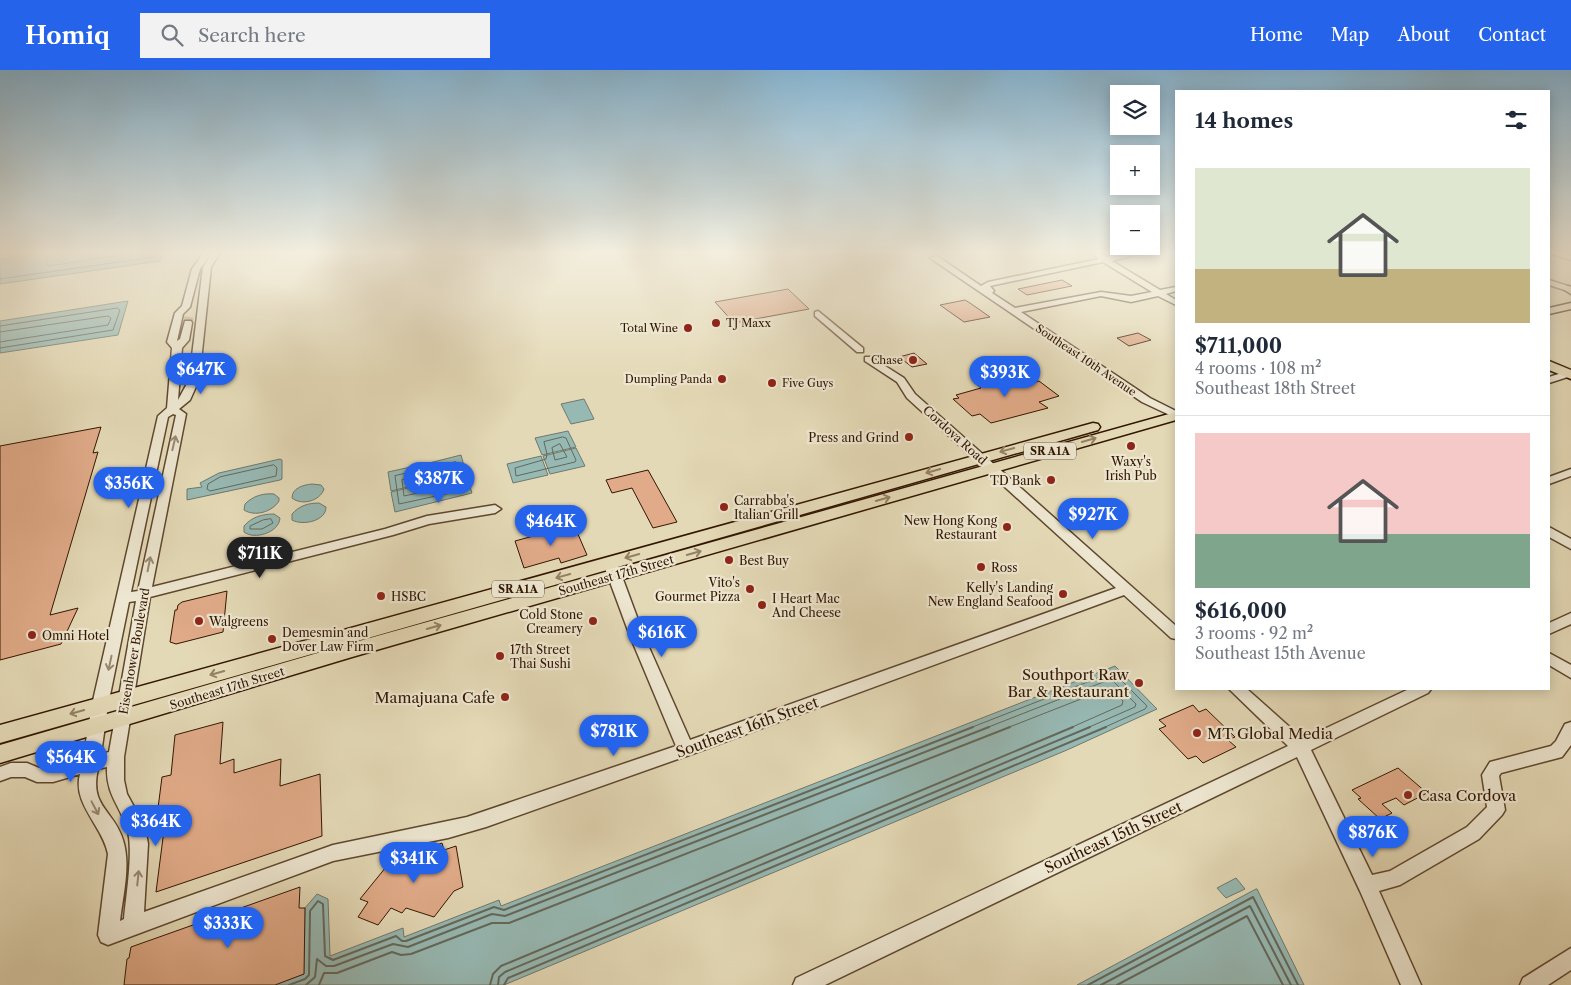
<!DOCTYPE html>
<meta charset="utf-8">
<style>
:root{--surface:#fff;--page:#f2f2f3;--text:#1f2937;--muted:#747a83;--line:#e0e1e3;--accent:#2563eb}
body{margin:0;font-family:"Libre Caslon Text",serif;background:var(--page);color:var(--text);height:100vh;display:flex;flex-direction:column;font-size:19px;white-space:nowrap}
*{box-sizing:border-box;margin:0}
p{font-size:16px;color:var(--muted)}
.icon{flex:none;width:28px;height:28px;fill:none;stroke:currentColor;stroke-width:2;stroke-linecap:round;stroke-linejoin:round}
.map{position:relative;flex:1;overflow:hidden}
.sheet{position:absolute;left:1175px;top:20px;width:375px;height:600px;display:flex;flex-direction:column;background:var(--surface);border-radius:0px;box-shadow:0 2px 12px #0003}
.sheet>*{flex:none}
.buttons{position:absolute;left:1110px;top:15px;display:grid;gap:10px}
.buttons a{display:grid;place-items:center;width:50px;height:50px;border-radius:0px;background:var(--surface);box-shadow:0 2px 12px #0003;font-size:25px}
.price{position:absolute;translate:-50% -42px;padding:0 11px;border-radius:18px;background:var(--accent);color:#fff;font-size:16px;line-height:32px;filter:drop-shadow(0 1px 2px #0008)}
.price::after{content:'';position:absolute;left:50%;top:30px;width:15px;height:11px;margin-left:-8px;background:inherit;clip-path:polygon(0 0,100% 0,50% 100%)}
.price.selected{background:#222;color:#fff}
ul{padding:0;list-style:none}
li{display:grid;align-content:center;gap:10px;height:265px;padding:0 20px}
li+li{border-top:1px solid var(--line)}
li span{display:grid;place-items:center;height:155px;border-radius:0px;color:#555}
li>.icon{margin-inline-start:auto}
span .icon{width:90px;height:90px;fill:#fffc;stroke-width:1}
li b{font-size:21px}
h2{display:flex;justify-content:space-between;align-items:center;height:60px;padding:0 20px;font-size:21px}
header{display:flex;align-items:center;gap:30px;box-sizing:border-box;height:70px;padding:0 25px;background:var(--accent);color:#fff}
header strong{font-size:24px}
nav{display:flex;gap:28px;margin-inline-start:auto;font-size:18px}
.search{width:350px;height:45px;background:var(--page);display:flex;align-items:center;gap:12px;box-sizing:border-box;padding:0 18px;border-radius:0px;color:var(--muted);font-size:19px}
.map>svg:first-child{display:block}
.water{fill:#97b9b4;stroke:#6f786c}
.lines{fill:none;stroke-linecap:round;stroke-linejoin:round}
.shore-far1{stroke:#64685a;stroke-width:1}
.shore{stroke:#64685a;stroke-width:2}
.building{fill:#e1ab89;stroke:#321600}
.minor-tunnel{stroke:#c0b292;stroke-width:9;stroke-dasharray:9 4.5;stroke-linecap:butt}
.minor-casing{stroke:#5e472e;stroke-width:3}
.major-casing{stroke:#321600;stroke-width:3}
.minor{fill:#ede6d0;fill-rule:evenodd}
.major{fill:#e4d9b6;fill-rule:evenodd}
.oneway{stroke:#948164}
.oneway2{stroke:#998872}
.poi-dot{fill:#8f2418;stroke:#ede6d0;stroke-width:2}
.labels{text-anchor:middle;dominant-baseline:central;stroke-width:4.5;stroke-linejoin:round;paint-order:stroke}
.far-poi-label{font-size:11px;fill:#321600;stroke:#ede6d0;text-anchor:end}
.far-street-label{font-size:11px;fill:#321600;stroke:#ede6d0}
.shield{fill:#ede6d0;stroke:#6a543e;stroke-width:1}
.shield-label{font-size:11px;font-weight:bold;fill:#321600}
.street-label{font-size:12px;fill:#321600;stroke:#ede6d0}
.poi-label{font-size:12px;fill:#321600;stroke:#ede6d0;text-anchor:start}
.near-poi-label{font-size:15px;fill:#321600;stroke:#ede6d0;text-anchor:end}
.near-street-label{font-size:15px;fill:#321600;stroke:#ede6d0}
</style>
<header>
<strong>Homiq</strong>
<div class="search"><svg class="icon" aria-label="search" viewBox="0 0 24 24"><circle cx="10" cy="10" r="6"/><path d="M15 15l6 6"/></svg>Search here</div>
<nav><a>Home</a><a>Map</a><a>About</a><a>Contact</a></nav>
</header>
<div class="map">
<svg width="1571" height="915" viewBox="0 0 1571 915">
<rect width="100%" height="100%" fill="#e4d9b6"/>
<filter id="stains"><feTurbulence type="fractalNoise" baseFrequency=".004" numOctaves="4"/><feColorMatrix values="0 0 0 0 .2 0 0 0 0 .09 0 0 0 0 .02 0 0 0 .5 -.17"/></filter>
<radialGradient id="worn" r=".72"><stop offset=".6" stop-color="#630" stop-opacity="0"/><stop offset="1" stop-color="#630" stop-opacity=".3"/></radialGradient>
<!-- water -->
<g class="water">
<polygon points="57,181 163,181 160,191 0,214 0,189"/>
<polygon points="128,231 118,265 0,283 0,251"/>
<polygon points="584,329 594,349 571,354 561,334"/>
<polygon points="568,361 576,377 542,385 535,368"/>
<polygon points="576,378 585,396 550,404 543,386"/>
<polygon points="461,385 466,403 429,412 425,394"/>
<polygon points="541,386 548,405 513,413 507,394"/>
<polygon points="280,389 282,390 282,409 280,410 187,430 187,419 202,417 200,413 219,403"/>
<polygon points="424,394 428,412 391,421 388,402"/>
<polygon points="466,404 472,423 395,442 391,422 429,413 431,422 430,413"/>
<path d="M 312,414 L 321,415 L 324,419 C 320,431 302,436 292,428 C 292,418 303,415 312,414 Z"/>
<path d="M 274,424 L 279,428 L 279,431 C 272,442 255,447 244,440 L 245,434 C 253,426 263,423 274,424 Z"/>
<path d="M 319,433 L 326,437 C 326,451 303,456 292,450 L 292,444 C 299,436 308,433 319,433 Z"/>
<path d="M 274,444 L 280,448 C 279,463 254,470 244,462 L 244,456 C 252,447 262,444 274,444 Z"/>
<polygon points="1115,596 1157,639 1067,680 504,915 275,915 304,904 305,838 317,824 328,829 330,886 403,858 404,867 499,830 501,836"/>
<polygon points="1236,808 1245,819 1226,828 1217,818"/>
<polygon points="1257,819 1304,915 1077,915 1256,819"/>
</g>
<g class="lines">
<!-- shore-far1 -->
<g class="shore-far1">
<polyline points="50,181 46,193 48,196 150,181"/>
<polyline points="0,209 154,187 157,181"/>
<polyline points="0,256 117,238 120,240 113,260 0,278"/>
<polyline points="0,262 108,246 111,248 108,255 0,272"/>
<polygon points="563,367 566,368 576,390 575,392 516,406 515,398 546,389 547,384 544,372"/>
<polygon points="560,374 567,387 555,390 552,378"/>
<polygon points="456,392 465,417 464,420 399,434 395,406"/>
<polygon points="274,395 277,398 276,406 210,421 207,419 208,414 220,407"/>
<polygon points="451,399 454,401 456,415 404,426 402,410"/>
<polygon points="271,449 273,453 262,459 250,459 250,456 263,450"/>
<polyline points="970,658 1113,602 1147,636 1145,639 1103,658"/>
<polyline points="986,658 1111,609 1136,634 1135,637 1087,658"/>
<polyline points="1007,658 1109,618 1123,631 1122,635 1070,658"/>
</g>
<!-- shore -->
<g class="shore">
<polyline points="289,915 305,909 309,905 310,841 318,831 323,834 325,886 333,890 396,866 402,871 406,871 494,837 504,840 973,657"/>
<polyline points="306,915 315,907 317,889 326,896 334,896 393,874 408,877 492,844 505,846 989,657"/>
<polyline points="319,915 324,903 337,903 392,882 401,885 411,884 492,853 509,853 1010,657"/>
<polyline points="490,915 493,904 501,896 1073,657"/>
<polyline points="498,915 499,907 505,902 1090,657"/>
<polyline points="504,915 508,908 1106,657"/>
<polyline points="1088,915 1253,827 1298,915"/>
<polyline points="1101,915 1250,836 1291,915"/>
<polyline points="1117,915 1247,846 1283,915"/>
</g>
</g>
<!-- building -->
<g class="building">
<polygon points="1062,210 1072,216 1027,225 1018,219"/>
<polygon points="788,219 809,239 734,253 715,232"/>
<polygon points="965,230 970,233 990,247 964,252 940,235"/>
<polygon points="1138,263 1151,270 1129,276 1117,268"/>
<polygon points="914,283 927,294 912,297 899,287"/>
<polygon points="1019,303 1032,313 1039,311 1059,326 1039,332 1048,338 991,353 980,344 972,346 953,329 959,328 956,325 981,318 975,313"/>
<polygon points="101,357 93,383 98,382 50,545 78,538 61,574 0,590 0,376"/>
<polygon points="648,400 677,452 653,458 632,418 612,423 606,410"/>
<polygon points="574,455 587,485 561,493 559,488 524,498 515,471"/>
<polygon points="227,521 223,562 176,574 170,572 175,540 177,540 178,535 182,532"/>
<polygon points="1193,635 1199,642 1206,639 1235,667 1228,670 1236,677 1203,693 1196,686 1188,689 1159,659 1166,656 1159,650"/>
<polygon points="223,652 220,694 234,689 234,703 281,689 280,716 320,704 322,766 156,822 164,760 175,757 177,739 157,746 162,707 171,705 175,665"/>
<polygon points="1398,698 1427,723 1404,735 1396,728 1382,734 1392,743 1380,749 1358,729 1361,728 1352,720"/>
<polygon points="442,773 444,780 456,776 463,817 454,821 434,847 406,838 402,843 391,838 378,855 358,847 368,832 360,829 399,781 416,789 427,786 426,779"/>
<polygon points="300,817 299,838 305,838 304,904 275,915 124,915 127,889 129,888 131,877"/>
</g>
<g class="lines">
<!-- minor-tunnel -->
<polyline class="minor-tunnel" points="188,253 189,247"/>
<!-- minor casing -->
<g class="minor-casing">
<g id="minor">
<path d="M 205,181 L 212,183 L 200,199 L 190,237 L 183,244 L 177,271 L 180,269 L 185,251 L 191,251 L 192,253 L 189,270 L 182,278 L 178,330 L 189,310 L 203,197 L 213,181 L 221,181 L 211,197 L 199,310 L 190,330 L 179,339 L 186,344 L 152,517 L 385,459 L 427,446 L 495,435 L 501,439 L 495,443 L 429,454 L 393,465 L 150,527 L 124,687 L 124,710 L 127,724 L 145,757 L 148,774 L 144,842 L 333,775 L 467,747 L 676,676 L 630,566 L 603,493 L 605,490 L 615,490 L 617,493 L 644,566 L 690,670 L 1116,518 L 907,328 L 897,312 L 865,291 L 865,287 L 871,287 L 904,308 L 915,324 L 1176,556 L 1176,569 L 1171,568 L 1124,525 L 692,684 L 486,757 L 448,768 L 333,791 L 108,875 L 101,872 L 98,865 L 108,784 C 103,756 72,734 80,704 L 53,712 L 37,712 L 25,707 L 11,707 L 0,711 L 0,697 L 11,693 L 27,693 L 39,698 L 53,698 L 83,689 L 92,635 L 158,346 L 167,338 L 172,278 L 167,272 L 175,243 L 182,236 L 192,199 ZM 173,344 L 176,345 L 138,521 L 131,522 L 168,347 ZM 136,531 L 109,682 L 101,684 L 108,635 L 129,532 ZM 107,697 C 106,724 119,734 127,758 C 134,778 126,826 124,849 L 120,851 C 123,825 131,795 123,770 C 114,740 89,737 98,699 Z"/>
<path d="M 1090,181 L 1099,181 L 1106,187 L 1135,181 L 1151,181 L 1112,191 L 1160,220 L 1176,217 L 1176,221 L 1166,224 L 1176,230 L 1176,235 L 1158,226 L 1131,232 L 1101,226 L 1021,242 L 1150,328 L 1176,341 L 1176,348 L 1142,332 L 930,188 L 937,186 L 981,216 L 988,212 L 1099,189 ZM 1103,192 L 1152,222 L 1131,226 L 1101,222 L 1015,238 L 992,223 L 994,221 L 990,216 Z"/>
<polygon points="1549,181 1557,181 1571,186 1571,190 1549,183"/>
<polygon points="1549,210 1571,217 1571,222 1549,215"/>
<polygon points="818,241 863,278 863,282 857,282 815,246 815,242"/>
<polygon points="1568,301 1571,302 1571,306 1549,313 1549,307"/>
<polygon points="1571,399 1571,406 1549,414 1549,407"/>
<polygon points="1549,457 1571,469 1571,479 1549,467"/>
<polygon points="1571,543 1571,554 1549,564 1549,553"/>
<polygon points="1549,583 1571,595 1571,608 1549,595"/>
<polygon points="1229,619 1247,619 1303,669 1409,619 1431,619 1428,623 1311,680 1372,805 1390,801 1467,757 1487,737 1482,705 1490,692 1551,676 1556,671 1565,654 1571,652 1571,675 1562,687 1501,703 1499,706 1505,740 1502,745 1479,769 1400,815 1379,821 1421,915 1401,915 1360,821 1297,687 825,915 793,915 796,908 1288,676"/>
<polygon points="1571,878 1571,900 1548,915 1520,915 1523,908"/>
</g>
</g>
<!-- major casing -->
<g class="major-casing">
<g id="major">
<polygon points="1568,216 1571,217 1571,224 1563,219"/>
<polygon points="1571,233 1571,239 1549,244 1549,238"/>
<polygon points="1549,291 1571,300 1571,309 1549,300"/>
<polygon points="1176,342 1176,350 352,587 0,693 0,675 352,573"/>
<polygon points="1093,353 1098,354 1100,357 1098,360 0,673 0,655"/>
</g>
</g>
<!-- minor -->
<use href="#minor" class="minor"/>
<!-- major -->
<use href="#major" class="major"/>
</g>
<!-- one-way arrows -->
<defs><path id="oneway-shaft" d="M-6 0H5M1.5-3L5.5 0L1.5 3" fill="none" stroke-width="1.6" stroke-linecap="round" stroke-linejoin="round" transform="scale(1.25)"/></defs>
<g class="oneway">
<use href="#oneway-shaft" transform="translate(1089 370) rotate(-16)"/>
<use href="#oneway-shaft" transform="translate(1007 380) rotate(165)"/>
<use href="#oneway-shaft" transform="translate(933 401) rotate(164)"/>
<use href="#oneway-shaft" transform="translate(883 429) rotate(-16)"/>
<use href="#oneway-shaft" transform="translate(694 483) rotate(-16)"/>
<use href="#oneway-shaft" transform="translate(632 486) rotate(164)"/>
<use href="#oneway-shaft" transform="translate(563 506) rotate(165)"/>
<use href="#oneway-shaft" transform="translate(434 557) rotate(-16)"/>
<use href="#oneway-shaft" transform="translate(217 603) rotate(164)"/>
<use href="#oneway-shaft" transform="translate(77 642) rotate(164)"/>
</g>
<g class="oneway2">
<use href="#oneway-shaft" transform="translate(174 373) rotate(-77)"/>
<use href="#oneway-shaft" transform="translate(149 494) rotate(-79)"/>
<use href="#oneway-shaft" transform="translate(110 593) rotate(102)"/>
<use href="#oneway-shaft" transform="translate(95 738) rotate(62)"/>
<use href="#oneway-shaft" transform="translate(138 808) rotate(-84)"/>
</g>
<!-- sky -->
<linearGradient id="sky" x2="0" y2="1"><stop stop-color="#87b6d3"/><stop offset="0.59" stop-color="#f3eede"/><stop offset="1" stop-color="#f3eede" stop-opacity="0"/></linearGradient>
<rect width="1571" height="309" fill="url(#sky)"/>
<!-- markers -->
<g class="poi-dot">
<circle cx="716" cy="253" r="5"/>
<circle cx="688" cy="258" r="5"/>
<circle cx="913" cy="290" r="5"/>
<circle cx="722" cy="309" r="5"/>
<circle cx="772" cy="313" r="5"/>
<circle cx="909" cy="367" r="5"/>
<circle cx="1131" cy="376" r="5"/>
<circle cx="1051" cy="410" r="5"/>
<circle cx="724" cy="437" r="5"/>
<circle cx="1007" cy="457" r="5"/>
<circle cx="729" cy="490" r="5"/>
<circle cx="981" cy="497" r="5"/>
<circle cx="750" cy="519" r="5"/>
<circle cx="1063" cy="524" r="5"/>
<circle cx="381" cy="526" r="5"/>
<circle cx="762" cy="535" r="5"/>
<circle cx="199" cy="551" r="5"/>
<circle cx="593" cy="551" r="5"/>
<circle cx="32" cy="565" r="5"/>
<circle cx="272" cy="569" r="5"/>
<circle cx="500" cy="586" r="5"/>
<circle cx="1139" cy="613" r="5"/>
<circle cx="505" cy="627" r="5"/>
<circle cx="1197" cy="663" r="5"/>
<circle cx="1408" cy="725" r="5"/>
</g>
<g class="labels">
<!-- far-poi labels -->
<g class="far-poi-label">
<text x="726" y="253" text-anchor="start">TJ Maxx</text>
<text x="678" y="258">Total Wine</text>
<text x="903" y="290">Chase</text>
<text x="712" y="309">Dumpling Panda</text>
<text x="782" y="313" text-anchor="start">Five Guys</text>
</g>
<!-- far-street labels -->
<g class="far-street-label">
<text transform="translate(1086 290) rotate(34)">Southeast 10th Avenue</text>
</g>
<!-- shield labels -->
<g class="shield">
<rect x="1024" y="372.5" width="52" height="17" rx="4"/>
<rect x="492" y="510.5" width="52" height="17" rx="4"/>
</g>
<g class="shield-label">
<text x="1050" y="381">SR A1A</text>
<text x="518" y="519">SR A1A</text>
</g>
<!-- street labels -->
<g class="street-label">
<text transform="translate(955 365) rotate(42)">Cordova Road</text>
<text transform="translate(616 505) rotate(-16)">Southeast 17th Street</text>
<text transform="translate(134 581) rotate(-80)">Eisenhower Boulevard</text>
<text transform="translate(227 618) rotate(-17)">Southeast 17th Street</text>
</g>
<!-- poi labels -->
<g class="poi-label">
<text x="899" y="367" text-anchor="end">Press and Grind</text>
<text x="1131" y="391" text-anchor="middle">Waxy's<tspan x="1131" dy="14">Irish Pub</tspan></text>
<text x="1041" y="410" text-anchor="end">TD Bank</text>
<text x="734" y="430">Carrabba's<tspan x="734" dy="14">Italian Grill</tspan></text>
<text x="997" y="450" text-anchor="end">New Hong Kong<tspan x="997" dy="14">Restaurant</tspan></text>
<text x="739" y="490">Best Buy</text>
<text x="991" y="497">Ross</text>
<text x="740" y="512" text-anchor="end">Vito's<tspan x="740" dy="14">Gourmet Pizza</tspan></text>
<text x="1053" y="517" text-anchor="end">Kelly's Landing<tspan x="1053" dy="14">New England Seafood</tspan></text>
<text x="391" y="526">HSBC</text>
<text x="772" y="528">I Heart Mac<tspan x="772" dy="14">And Cheese</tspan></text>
<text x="583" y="544" text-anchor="end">Cold Stone<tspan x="583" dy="14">Creamery</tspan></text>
<text x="209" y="551">Walgreens</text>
<text x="282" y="562">Demesmin and<tspan x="282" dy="14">Dover Law Firm</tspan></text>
<text x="42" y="565">Omni Hotel</text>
<text x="510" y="579">17th Street<tspan x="510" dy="14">Thai Sushi</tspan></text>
</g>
<!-- near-poi labels -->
<g class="near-poi-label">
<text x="1129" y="604">Southport Raw<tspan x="1129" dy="17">Bar &amp; Restaurant</tspan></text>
<text x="495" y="627">Mamajuana Cafe</text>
<text x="1207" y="663" text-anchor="start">MT Global Media</text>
<text x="1418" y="725" text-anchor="start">Casa Cordova</text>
</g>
<!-- near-street labels -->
<g class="near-street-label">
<text transform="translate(747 657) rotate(-20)">Southeast 16th Street</text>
<text transform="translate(1113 767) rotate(-25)">Southeast 15th Street</text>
</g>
</g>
<rect width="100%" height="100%" filter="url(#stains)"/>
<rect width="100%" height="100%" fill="url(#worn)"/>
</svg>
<div class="buttons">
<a><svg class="icon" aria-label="layers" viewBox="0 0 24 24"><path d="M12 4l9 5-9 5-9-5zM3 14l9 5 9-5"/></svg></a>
<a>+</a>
<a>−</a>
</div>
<b class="price" style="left:201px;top:325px">$647K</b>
<b class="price" style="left:1005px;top:328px">$393K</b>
<b class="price" style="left:439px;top:434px">$387K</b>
<b class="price" style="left:129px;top:439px">$356K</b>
<b class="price" style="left:1093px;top:470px">$927K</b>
<b class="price" style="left:551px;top:477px">$464K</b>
<b class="price selected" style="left:260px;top:509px">$711K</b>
<b class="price" style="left:662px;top:588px">$616K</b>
<b class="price" style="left:614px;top:687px">$781K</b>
<b class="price" style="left:71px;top:713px">$564K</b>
<b class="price" style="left:156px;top:777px">$364K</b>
<b class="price" style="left:1373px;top:788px">$876K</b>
<b class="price" style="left:414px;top:814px">$341K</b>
<b class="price" style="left:228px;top:879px">$333K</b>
<section class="sheet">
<h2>14 homes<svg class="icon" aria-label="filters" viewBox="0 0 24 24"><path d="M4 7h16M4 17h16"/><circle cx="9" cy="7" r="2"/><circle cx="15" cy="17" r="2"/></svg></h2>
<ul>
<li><span style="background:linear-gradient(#dfe7d0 65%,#c2b280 0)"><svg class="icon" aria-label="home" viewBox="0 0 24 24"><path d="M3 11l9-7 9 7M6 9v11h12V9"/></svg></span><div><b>$711,000</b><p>4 rooms · 108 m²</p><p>Southeast 18th Street</p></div></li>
<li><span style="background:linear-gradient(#f6c9c9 65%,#7fa58c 0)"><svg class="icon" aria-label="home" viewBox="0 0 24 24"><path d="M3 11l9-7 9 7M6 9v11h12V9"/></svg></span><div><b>$616,000</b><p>3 rooms · 92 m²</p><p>Southeast 15th Avenue</p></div></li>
</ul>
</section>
</div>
